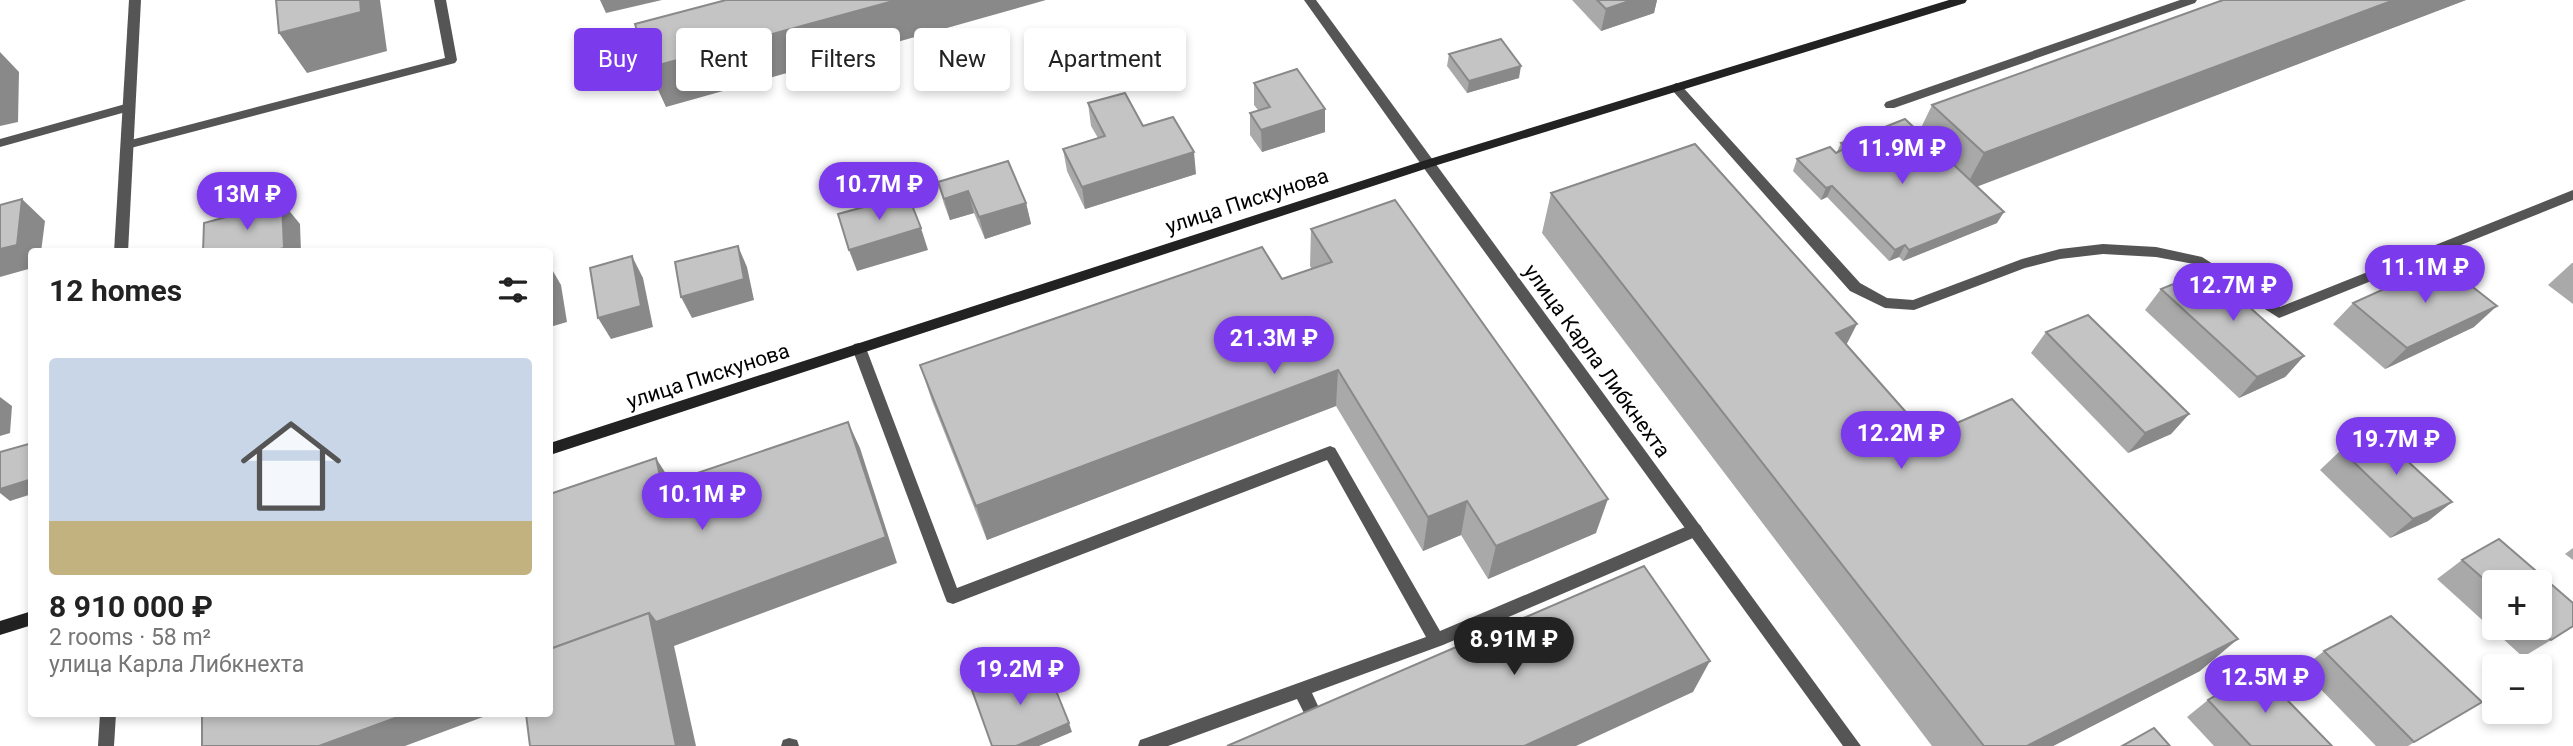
<!DOCTYPE html>
<meta charset="utf-8">
<style>
:root{--surface:#fff;--page:#f6f6f6;--text:#222;--muted:#767676;--line:#e0e0e0;--accent:#7c3aed}
body{margin:0;font-family:Roboto,sans-serif;background:var(--page);color:var(--text);height:100vh;display:flex;flex-direction:column;font-size:26px;white-space:nowrap}
*{box-sizing:border-box;margin:0}
p{font-size:23px;color:var(--muted)}
.icon{flex:none;width:38px;height:38px;fill:none;stroke:currentColor;stroke-width:2;stroke-linecap:round;stroke-linejoin:round}
.map{position:relative;flex:1;overflow:hidden}
.sheet{position:absolute;left:28px;top:248px;width:525px;height:469px;display:flex;flex-direction:column;background:var(--surface);border-radius:7px;box-shadow:0 4px 10px #0003}
.sheet>*{flex:none}
.hud{position:absolute;left:574px;top:28px;width:665px;height:63px;display:flex;gap:14px}
.buttons{position:absolute;left:2482px;top:570px;display:grid;gap:14px}
.buttons a{display:grid;place-items:center;width:70px;height:70px;border-radius:7px;background:var(--surface);box-shadow:0 4px 10px #0003;font-size:35px}
.price{position:absolute;translate:-50% -60px;padding:0 16px;border-radius:24px;background:var(--accent);color:#fff;font-size:23px;line-height:46px;filter:drop-shadow(0 2px 4px #0008)}
.price::after{content:'';position:absolute;left:50%;top:42px;width:21px;height:16px;margin-left:-10px;background:inherit;clip-path:polygon(0 0,100% 0,50% 100%)}
.price.active{background:#222;color:#fff}
ul{padding:0;list-style:none}
li{display:grid;align-content:center;gap:14px;height:371px;padding:0 21px}
li+li{border-top:2px solid var(--line)}
li span{display:grid;place-items:center;height:217px;border-radius:7px;color:#555}
li>.icon{margin-inline-start:auto}
span .icon{width:126px;height:126px;fill:#fffc;stroke-width:1}
li b{font-size:30px}
h2{display:flex;justify-content:space-between;align-items:center;height:84px;padding:0 21px;font-size:30px}
.chip{padding:0 24px;border-radius:7px;background:var(--surface);box-shadow:0 4px 10px #0003;font-size:24px;line-height:63px}
.chip.active{background:var(--accent);color:#fff}
.map>svg:first-child{display:block}
.lines{fill:none;stroke-linecap:round;stroke-linejoin:round}
.service{fill:#555;fill-rule:evenodd}
.minor{fill:#555;fill-rule:evenodd}
.tertiary{fill:#555;fill-rule:evenodd}
.secondary{fill:#222;fill-rule:evenodd}
.wall{fill:#a9a9a9;fill-rule:evenodd}
.shaded-wall{fill:#898989}
.building{fill:#c4c4c4;stroke:#898989;stroke-width:2}
.labels{text-anchor:middle;dominant-baseline:central;stroke-width:6;stroke-linejoin:round;paint-order:stroke}
.street-label{font-size:21px;fill:#000;stroke:#fff}
</style>
<div class="map">
<svg width="2573" height="746" viewBox="0 0 2573 746">
<rect width="100%" height="100%" fill="#fff"/>
<g class="lines">
<!-- service -->
<g class="service">
<polygon points="434,0 446,0 457,60 455,63 127,149 121,145 127,141 445,58"/>
<polygon points="2180,0 2197,0 2195,3 1894,108 1886,108 1884,105 1886,102"/>
<polygon points="1676,83 1680,84 1860,283 1887,298 1913,300 2022,259 2060,249 2103,244 2156,247 2202,257 2280,307 2573,190 2573,200 2279,318 2194,264 2156,257 2103,254 2060,259 2025,268 1914,310 1885,308 1850,291 1672,90 1670,87"/>
<polygon points="129,103 135,107 133,110 0,147 0,139"/>
<polygon points="859,343 864,344 866,348 957,588 1330,446 1335,448 1440,631 1690,525 1695,523 1700,525 1703,530 1700,535 1443,645 1312,693 1327,725 1325,731 1319,733 1313,731 1297,699 1168,746 1138,746 1140,740 1146,738 1426,637 1327,460 953,604 947,602 945,597 852,348 854,344"/>
<polygon points="789,738 797,740 799,746 781,746 783,740"/>
</g>
<!-- minor -->
<g class="minor">
<polygon points="129,0 141,0 128,252 114,252"/>
<polygon points="100,714 116,714 114,746 98,746"/>
</g>
<!-- tertiary -->
<polygon class="tertiary" points="1304,0 1316,0 1861,746 1843,746 1423,167"/>
<!-- secondary -->
<g class="secondary">
<polygon points="1949,0 1967,0 1965,3 1431,167 550,455 550,443 1423,161"/>
<polygon points="32,611 32,625 0,635 0,621"/>
</g>
</g>
<!-- wall -->
<g class="wall">
<polygon points="1572,0 1657,0 1654,13 1601,31"/>
<polygon points="2223,0 2466,0 1977,186 1997,223 1903,261 1899,257 1889,261 1827,197 1821,200 1793,171 1797,159 1836,153 1837,152 1841,143 1871,139 1873,138 1877,130 1919,132 1932,105"/>
<polygon points="1449,54 1519,78 1467,93 1447,66"/>
<polygon points="1254,83 1325,109 1325,132 1262,152 1250,135 1250,113 1258,110 1254,105"/>
<polygon points="1088,103 1143,126 1196,174 1085,209 1067,171 1063,149 1098,138 1091,126"/>
<polygon points="938,182 1026,203 1031,224 985,239 974,213 950,220 944,204"/>
<polygon points="1551,193 1847,345 1927,436 2200,671 2053,746 1932,746 1542,233"/>
<polygon points="1311,229 1596,533 1488,579 1461,535 1423,551 1336,406 987,540 932,401 920,365 1282,279 1312,269 1310,266"/>
<polygon points="2572,263 2573,263 2573,304 2548,285"/>
<polygon points="2161,289 2304,356 2285,377 2239,398 2145,310"/>
<polygon points="2353,303 2474,327 2385,369 2333,324"/>
<polygon points="2046,332 2189,414 2171,434 2128,453 2031,353"/>
<polygon points="2341,450 2452,502 2428,521 2390,538 2320,470"/>
<polygon points="2573,548 2573,560 2565,554"/>
<path d="M 2462,560 L 2573,627 L 2523,657 L 2437,579 ZM 2494,583 L 2539,628 L 2494,628 Z"/>
<polygon points="2324,651 2482,702 2408,746 2376,746 2301,669"/>
<polygon points="2208,700 2332,746 2214,746 2187,717"/>
</g>
<!-- shaded-wall -->
<g class="shaded-wall">
<polygon points="360,0 380,0 387,51 307,73 279,33"/>
<polygon points="600,0 662,0 606,13"/>
<polygon points="897,0 1046,0 666,107 648,68"/>
<polygon points="1632,0 1657,0 1654,13 1601,31 1606,9"/>
<polygon points="2394,0 2466,0 1963,192 1984,153"/>
<polygon points="0,52 19,72 18,122 0,126"/>
<polygon points="1521,66 1519,78 1467,93 1469,81"/>
<polygon points="1325,109 1325,132 1262,152 1261,130"/>
<polygon points="1194,152 1196,174 1085,209 1082,187"/>
<polygon points="1832,186 1827,197 1821,200 1826,188"/>
<polygon points="968,191 974,213 950,220 944,199"/>
<polygon points="22,199 45,221 41,252 32,252 32,268 0,277 0,249"/>
<polygon points="282,202 300,224 301,252 268,252"/>
<polygon points="1026,203 1031,224 985,239 979,217"/>
<polygon points="2004,212 1997,223 1903,261 1909,250"/>
<polygon points="921,228 928,250 857,271 849,250"/>
<polygon points="1905,245 1899,257 1889,261 1895,250"/>
<polygon points="738,246 747,267 754,300 692,318 681,297"/>
<polygon points="632,256 643,278 653,327 611,339 598,318"/>
<polygon points="550,266 561,285 567,322 550,327"/>
<polygon points="2497,306 2474,327 2385,369 2407,348"/>
<polygon points="1857,324 1837,363 1836,333"/>
<polygon points="2304,356 2285,377 2239,398 2257,377"/>
<polygon points="1338,370 1336,406 987,540 976,506"/>
<polygon points="0,397 12,406 10,433 0,436"/>
<polygon points="2189,414 2171,434 2128,453 2145,433"/>
<polygon points="848,422 860,448 897,563 674,646 696,746 676,746 649,613"/>
<polygon points="656,458 673,485 662,485"/>
<polygon points="32,479 32,494 10,501 0,493 0,489"/>
<polygon points="1608,499 1596,533 1488,579 1496,546"/>
<polygon points="1467,501 1461,535 1423,551 1428,517"/>
<polygon points="2452,502 2428,521 2390,538 2413,519"/>
<polygon points="2238,639 2200,671 2053,746 2027,746"/>
<polygon points="1710,661 1693,692 1576,746 1524,746"/>
<polygon points="406,714 491,714 405,746 319,746"/>
<polygon points="1069,723 1072,732 1039,746 1016,746"/>
</g>
<!-- building -->
<g class="building">
<polygon points="276,0 360,0 361,12 279,33"/>
<polygon points="726,0 897,0 648,68 635,24"/>
<polygon points="1597,0 1632,0 1606,9"/>
<polygon points="2223,0 2394,0 1984,153 1932,105"/>
<polygon points="1501,39 1521,66 1469,81 1449,54"/>
<polygon points="1297,69 1325,109 1261,130 1250,113 1270,107 1254,83"/>
<polygon points="1125,93 1143,126 1173,117 1194,152 1082,187 1063,149 1105,136 1088,103"/>
<polygon points="1905,119 2004,212 1909,250 1905,245 1895,250 1832,186 1826,188 1797,159 1830,147 1836,153 1846,148 1841,143 1866,135 1871,139 1882,135 1877,130"/>
<polygon points="1695,144 1857,324 1836,333 1927,436 2012,399 2238,639 2027,746 1984,746 1551,193"/>
<polygon points="1008,161 1026,203 979,217 968,191 944,199 938,182"/>
<polygon points="908,195 921,228 849,250 838,214"/>
<polygon points="22,199 17,245 0,249 0,205"/>
<polygon points="1395,200 1608,499 1496,546 1467,501 1428,517 1338,370 976,506 920,365 1262,247 1282,279 1332,262 1311,229"/>
<polygon points="282,202 284,248 268,252 203,252 204,223"/>
<polygon points="738,246 744,279 681,297 675,262"/>
<polygon points="632,256 641,306 598,318 590,268"/>
<polygon points="2442,263 2497,306 2407,348 2353,303"/>
<polygon points="2208,270 2304,356 2257,377 2161,289"/>
<polygon points="550,275 553,301 550,302"/>
<polygon points="2088,315 2189,414 2145,433 2046,332"/>
<polygon points="848,422 886,537 656,622 649,613 550,649 550,494 656,458 662,485"/>
<polygon points="2378,434 2452,502 2413,519 2341,450"/>
<polygon points="32,443 32,479 0,489 0,452"/>
<polygon points="2499,539 2573,603 2573,626 2551,640 2538,628 2539,628 2539,583 2494,583 2494,588 2462,560"/>
<polygon points="1644,566 1710,661 1524,746 1227,746"/>
<polygon points="649,613 676,746 530,746 526,714 550,714 550,649"/>
<polygon points="2391,616 2482,702 2414,742 2324,651"/>
<polygon points="1044,661 1069,723 1016,746 992,746 972,690"/>
<polygon points="2259,671 2332,746 2251,746 2208,700"/>
<polygon points="202,714 406,714 319,746 202,746"/>
<polygon points="2154,728 2170,746 2122,746"/>
</g>
<g class="labels">
<!-- street labels -->
<g class="street-label">
<text transform="translate(1247 201) rotate(-18)">улица Пискунова</text>
<text transform="translate(1597 361) rotate(54)">улица Карла Либкнехта</text>
<text transform="translate(708 376) rotate(-18)">улица Пискунова</text>
</g>
</g>
</svg>
<div class="buttons">
<a>+</a>
<a>−</a>
</div>
<b class="price" style="left:1902px;top:186px">11.9M ₽</b>
<b class="price" style="left:879px;top:222px">10.7M ₽</b>
<b class="price" style="left:247px;top:232px">13M ₽</b>
<b class="price" style="left:2425px;top:305px">11.1M ₽</b>
<b class="price" style="left:2233px;top:323px">12.7M ₽</b>
<b class="price" style="left:1274px;top:376px">21.3M ₽</b>
<b class="price" style="left:1901px;top:471px">12.2M ₽</b>
<b class="price" style="left:2396px;top:477px">19.7M ₽</b>
<b class="price" style="left:702px;top:532px">10.1M ₽</b>
<b class="price active" style="left:1514px;top:677px">8.91M ₽</b>
<b class="price" style="left:1020px;top:707px">19.2M ₽</b>
<b class="price" style="left:2265px;top:715px">12.5M ₽</b>
<div class="hud">
<a class="chip active">Buy</a>
<a class="chip">Rent</a>
<a class="chip">Filters</a>
<a class="chip">New</a>
<a class="chip">Apartment</a>
</div>
<section class="sheet">
<h2>12 homes<svg class="icon" aria-label="filters" viewBox="0 0 24 24"><path d="M4 7h16M4 17h16"/><circle cx="9" cy="7" r="2"/><circle cx="15" cy="17" r="2"/></svg></h2>
<ul>
<li><span style="background:linear-gradient(#c9d6e8 75%,#c2b280 0)"><svg class="icon" aria-label="home" viewBox="0 0 24 24"><path d="M3 11l9-7 9 7M6 9v11h12V9"/></svg></span><div><b>8 910 000 ₽</b><p>2 rooms · 58 m²</p><p>улица Карла Либкнехта</p></div></li>
</ul>
</section>
</div>
